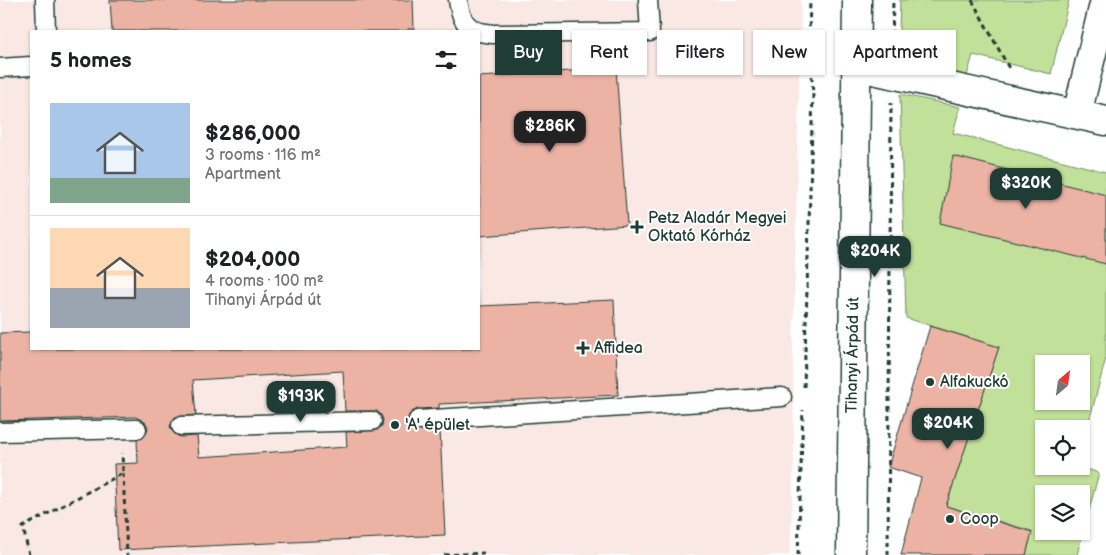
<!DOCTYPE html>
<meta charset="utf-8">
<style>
:root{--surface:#fff;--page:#f6f6f6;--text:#202124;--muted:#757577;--line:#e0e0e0;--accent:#1f3d34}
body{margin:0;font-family:"Balsamiq Sans",sans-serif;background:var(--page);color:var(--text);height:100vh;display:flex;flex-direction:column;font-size:19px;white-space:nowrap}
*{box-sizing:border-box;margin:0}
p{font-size:16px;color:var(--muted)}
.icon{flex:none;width:28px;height:28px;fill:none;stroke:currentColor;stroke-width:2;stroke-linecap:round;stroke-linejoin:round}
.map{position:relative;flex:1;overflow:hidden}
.sheet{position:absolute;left:30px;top:30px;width:450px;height:320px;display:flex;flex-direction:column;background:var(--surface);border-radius:0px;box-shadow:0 1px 4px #0004}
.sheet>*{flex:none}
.guide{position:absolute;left:495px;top:30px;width:475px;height:45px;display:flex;gap:10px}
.needle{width:32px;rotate:29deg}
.buttons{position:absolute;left:1035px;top:355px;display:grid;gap:10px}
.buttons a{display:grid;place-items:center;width:55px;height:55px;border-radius:0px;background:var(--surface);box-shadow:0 1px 4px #0004;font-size:25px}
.price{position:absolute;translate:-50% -42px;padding:0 11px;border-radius:10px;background:var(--accent);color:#fff;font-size:16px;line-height:32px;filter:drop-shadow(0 1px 2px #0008)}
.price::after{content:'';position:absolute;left:50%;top:30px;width:15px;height:11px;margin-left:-8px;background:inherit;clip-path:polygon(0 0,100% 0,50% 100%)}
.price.on{background:#222;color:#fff}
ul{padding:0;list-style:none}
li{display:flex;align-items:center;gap:15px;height:125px;padding:0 20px}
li+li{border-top:1px solid var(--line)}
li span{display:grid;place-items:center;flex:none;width:140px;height:100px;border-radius:0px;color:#555}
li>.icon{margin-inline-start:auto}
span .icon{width:60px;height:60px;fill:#fffc;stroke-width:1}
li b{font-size:21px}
h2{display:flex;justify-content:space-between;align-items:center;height:60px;padding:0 20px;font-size:21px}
.chip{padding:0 18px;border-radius:0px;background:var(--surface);box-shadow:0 1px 4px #0004;font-size:18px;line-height:45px}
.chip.on{background:var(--accent);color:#fff}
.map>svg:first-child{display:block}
.built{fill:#f9e8e4;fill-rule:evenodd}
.green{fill:#c1e099;stroke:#708e66;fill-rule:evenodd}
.building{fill:#ecb3a5;stroke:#1f3d34;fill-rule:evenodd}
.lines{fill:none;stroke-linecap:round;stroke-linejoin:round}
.lane-casing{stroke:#1f3d34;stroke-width:21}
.street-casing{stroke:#1f3d34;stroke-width:31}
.secondary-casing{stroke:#1f3d34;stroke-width:31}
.path{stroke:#1f3d34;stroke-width:3;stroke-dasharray:5 4;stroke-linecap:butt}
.lane{stroke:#fff;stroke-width:18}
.street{stroke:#fff;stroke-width:28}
.secondary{stroke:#fff;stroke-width:28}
.poi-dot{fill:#1f3d34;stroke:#fff;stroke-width:2}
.labels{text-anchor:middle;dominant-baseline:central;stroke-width:4;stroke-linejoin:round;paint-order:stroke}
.poi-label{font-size:16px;fill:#1f3d34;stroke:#fff;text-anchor:start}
.street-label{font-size:16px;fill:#1f3d34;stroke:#fff}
</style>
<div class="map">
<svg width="1106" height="555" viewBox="0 0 1106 555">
<rect width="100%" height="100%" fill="#fff"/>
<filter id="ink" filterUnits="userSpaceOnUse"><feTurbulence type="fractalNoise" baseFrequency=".02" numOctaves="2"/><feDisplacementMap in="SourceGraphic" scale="10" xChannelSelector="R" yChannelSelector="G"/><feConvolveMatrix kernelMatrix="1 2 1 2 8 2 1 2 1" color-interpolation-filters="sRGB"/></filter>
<g filter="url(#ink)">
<!-- built -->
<path class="built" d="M 0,0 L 801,0 L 793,358 L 794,459 L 790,555 L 0,555 ZM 31,31 L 479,31 L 479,349 L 31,349 Z"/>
<!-- green -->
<g class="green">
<polygon points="900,0 1069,0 1051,74 973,55 967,76 898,62"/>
<path d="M 900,94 L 960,107 L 953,133 L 1106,172 L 1106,358 L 1081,452 L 1081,429 L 1044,429 L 1044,466 L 1078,466 L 1099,473 L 1077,555 L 1026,555 L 1032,531 L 946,506 L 999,347 L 906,318 ZM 1044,364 L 1081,364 L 1081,401 L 1044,401 ZM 1044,494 L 1081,494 L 1081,531 L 1044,531 Z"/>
</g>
<!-- building -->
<g class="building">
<polygon points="110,0 413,0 414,29 408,29 408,31 112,31"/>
<polygon points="616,68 627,225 479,236 479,77"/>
<polygon points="953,156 1106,195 1106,264 940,223"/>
<path d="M 614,300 L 618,395 L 439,404 L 439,408 L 417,409 L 409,415 L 407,421 L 409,426 L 414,430 L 440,429 L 445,535 L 118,550 L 114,464 L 138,463 L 137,440 L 143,438 L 146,434 L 148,428 L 146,423 L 136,417 L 0,421 L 0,333 L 31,332 L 31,349 L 479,349 L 479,306 ZM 343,371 L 345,411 L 377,411 L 381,415 L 383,420 L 382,426 L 377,430 L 346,432 L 347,447 L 199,457 L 197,436 L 181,437 L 176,435 L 172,431 L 170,426 L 175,417 L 196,415 L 193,380 Z"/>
<polygon points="930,326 999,347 946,506 1032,532 1026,555 901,555 921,478 888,467"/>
</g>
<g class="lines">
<!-- lane casing -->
<g class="lane-casing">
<g id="lane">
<polyline points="45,0 46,31"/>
<path d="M 458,0 C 460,13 463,26 477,31"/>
<polyline points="479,32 493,34 650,32 648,0"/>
<polyline points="0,68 31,66"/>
<polyline points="418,420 782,397"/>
<polyline points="181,426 372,421"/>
<polyline points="0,432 137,429"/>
</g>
</g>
<!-- street casing -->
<g class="street-casing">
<g id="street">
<polyline points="855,66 1106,121"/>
<polyline points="1077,114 1105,0"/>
</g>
</g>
<!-- secondary casing -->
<g class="secondary-casing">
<polyline id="secondary" points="851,555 857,0"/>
</g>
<!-- path -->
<g class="path">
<polyline points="972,0 1010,70"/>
<polyline points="892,44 893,0"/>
<polyline points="804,387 813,94 809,38 810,0"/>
<polyline points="123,473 127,555"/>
<polyline points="29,555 23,527 123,473 122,453"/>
<polyline points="444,555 484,553"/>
<polyline points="798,555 803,410"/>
<polyline points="888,555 891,103"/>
</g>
<!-- lane -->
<use href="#lane" class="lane"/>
<!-- street -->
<use href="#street" class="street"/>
<!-- secondary -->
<use href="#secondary" class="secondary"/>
</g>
</g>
<!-- markers -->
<g class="poi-dot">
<path d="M634.5 219.5h5v5h5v5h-5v5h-5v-5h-5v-5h5z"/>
<path d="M580.5 340.5h5v5h5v5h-5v5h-5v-5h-5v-5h5z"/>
<circle cx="930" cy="382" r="5"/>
<circle cx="395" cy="425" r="5"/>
<circle cx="950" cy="519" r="5"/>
</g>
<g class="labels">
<!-- poi labels -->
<g class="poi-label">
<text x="648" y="218">Petz Aladár Megyei<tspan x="648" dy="18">Oktató Kórház</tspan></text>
<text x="594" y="348">Affidea</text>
<text x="940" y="382">Alfakuckó</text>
<text x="405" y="425">'A' épület</text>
<text x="960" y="519">Coop</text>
</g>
<!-- street labels -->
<g class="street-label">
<text transform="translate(853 355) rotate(-89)">Tihanyi Árpád út</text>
</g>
</g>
</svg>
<div class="buttons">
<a><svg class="needle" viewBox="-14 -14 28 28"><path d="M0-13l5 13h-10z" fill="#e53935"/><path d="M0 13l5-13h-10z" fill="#757577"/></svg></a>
<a><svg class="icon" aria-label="locate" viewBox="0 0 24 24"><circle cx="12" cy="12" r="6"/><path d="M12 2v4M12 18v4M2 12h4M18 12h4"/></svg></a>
<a><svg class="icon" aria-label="layers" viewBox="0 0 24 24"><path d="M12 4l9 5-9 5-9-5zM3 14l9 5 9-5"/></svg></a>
</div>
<b class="price on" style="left:550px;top:153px">$286K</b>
<b class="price" style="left:1026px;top:210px">$320K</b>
<b class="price" style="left:875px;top:278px">$204K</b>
<b class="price" style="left:301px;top:423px">$193K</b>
<b class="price" style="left:948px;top:450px">$204K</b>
<div class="guide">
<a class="chip on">Buy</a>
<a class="chip">Rent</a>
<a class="chip">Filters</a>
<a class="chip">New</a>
<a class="chip">Apartment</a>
</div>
<section class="sheet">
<h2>5 homes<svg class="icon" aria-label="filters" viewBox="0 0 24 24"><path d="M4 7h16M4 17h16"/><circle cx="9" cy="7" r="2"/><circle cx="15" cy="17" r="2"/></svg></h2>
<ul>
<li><span style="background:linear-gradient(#a9c7e8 75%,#7fa58c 0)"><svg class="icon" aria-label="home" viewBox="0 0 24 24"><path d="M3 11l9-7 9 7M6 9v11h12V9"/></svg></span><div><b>$286,000</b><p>3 rooms · 116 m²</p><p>Apartment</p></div></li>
<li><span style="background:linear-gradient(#ffd9b3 60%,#9aa5b1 0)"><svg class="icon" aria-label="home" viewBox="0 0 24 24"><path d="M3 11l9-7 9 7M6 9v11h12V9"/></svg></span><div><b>$204,000</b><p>4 rooms · 100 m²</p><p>Tihanyi Árpád út</p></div></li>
</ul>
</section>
</div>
